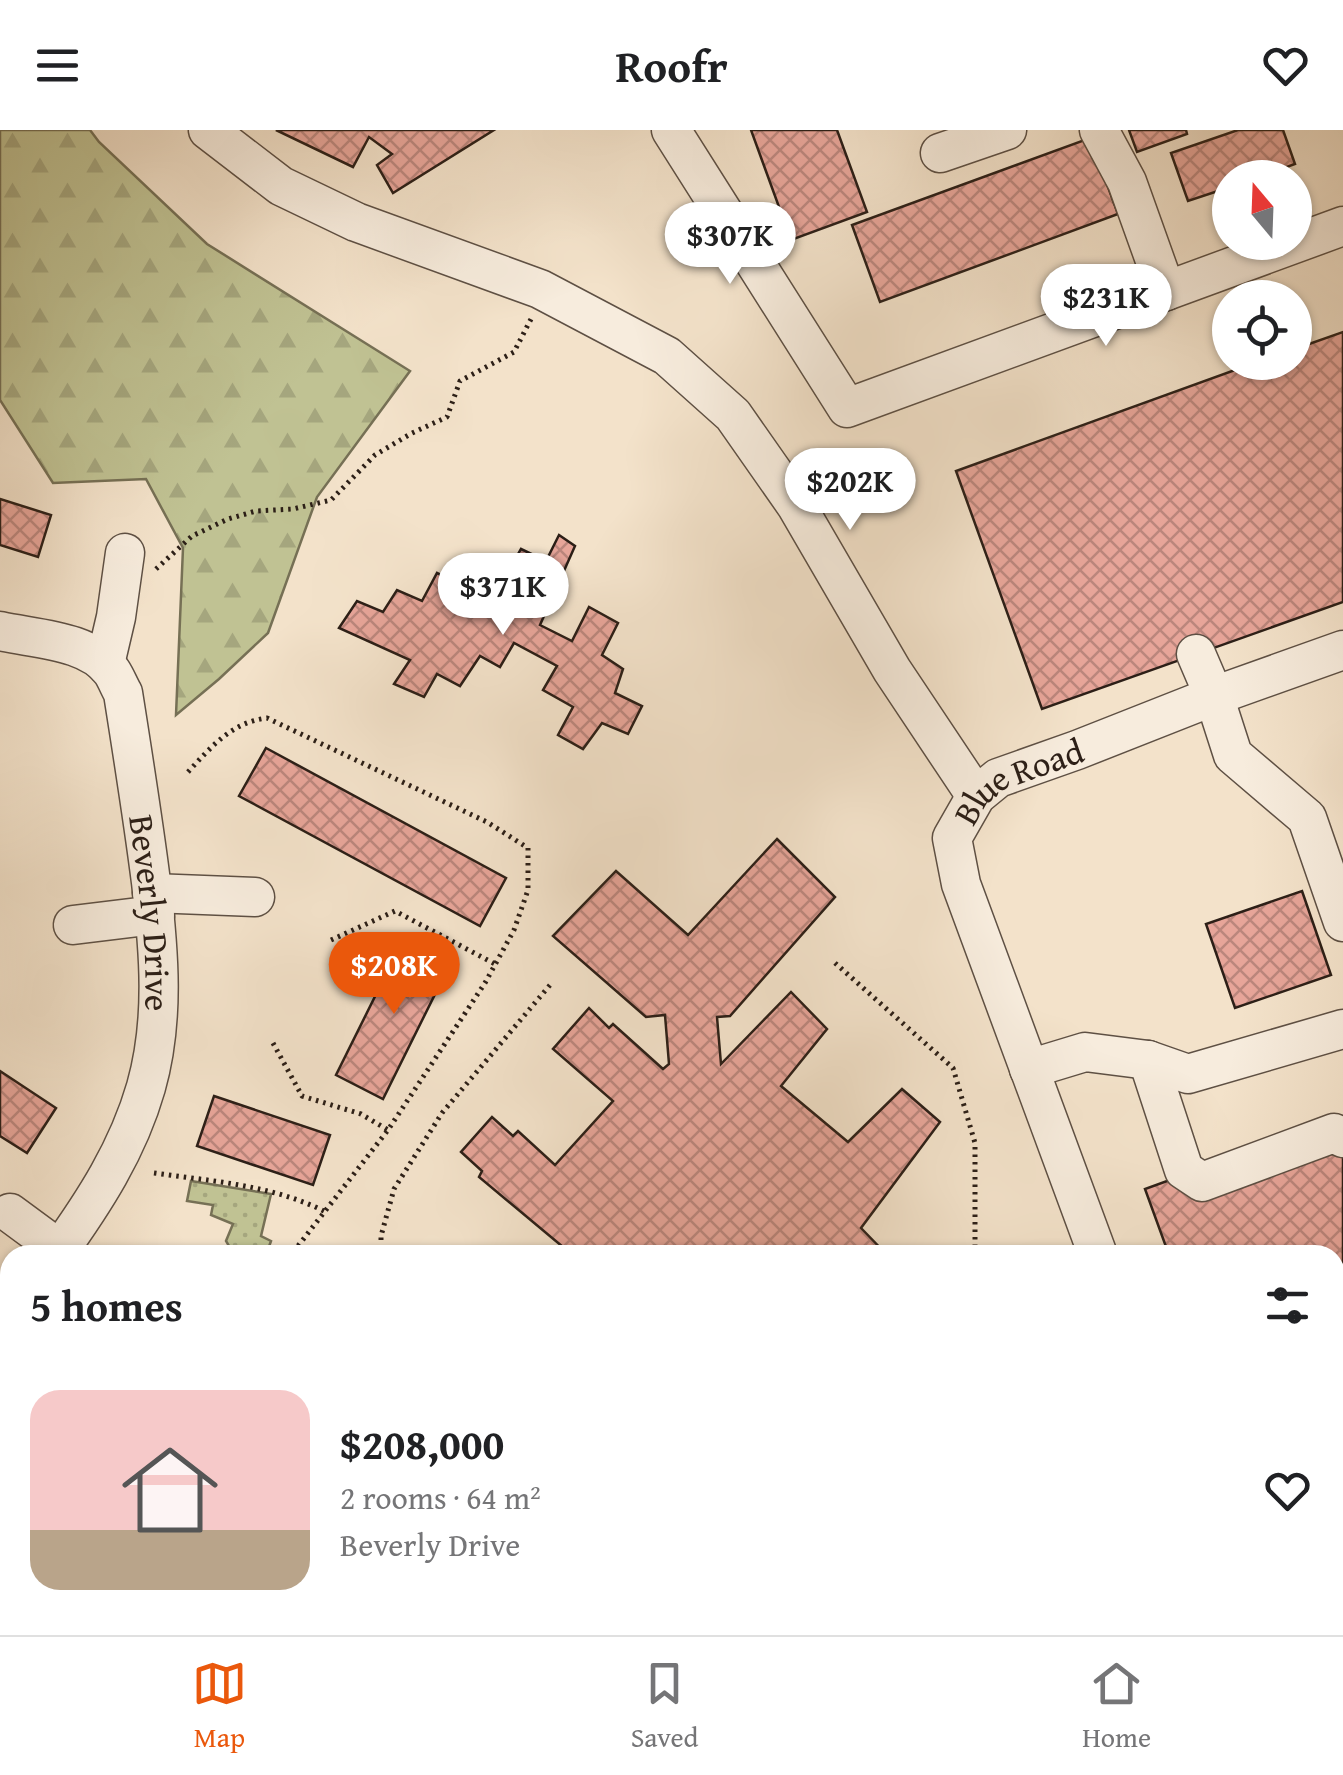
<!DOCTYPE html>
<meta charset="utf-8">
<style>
:root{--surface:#fff;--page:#f6f6f6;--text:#202124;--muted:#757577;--line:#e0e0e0;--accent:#ea580c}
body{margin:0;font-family:"Gentium Book Plus",serif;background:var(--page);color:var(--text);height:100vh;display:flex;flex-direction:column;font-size:38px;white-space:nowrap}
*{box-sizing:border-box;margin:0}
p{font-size:32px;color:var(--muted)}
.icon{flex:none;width:55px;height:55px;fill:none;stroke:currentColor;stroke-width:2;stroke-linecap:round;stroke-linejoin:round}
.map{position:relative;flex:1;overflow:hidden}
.drawer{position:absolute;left:0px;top:1115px;width:1345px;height:390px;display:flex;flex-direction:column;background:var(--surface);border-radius:30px 30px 0 0;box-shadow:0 2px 8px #0004}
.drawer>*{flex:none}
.needle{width:65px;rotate:341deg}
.controls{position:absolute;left:1212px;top:30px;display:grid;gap:20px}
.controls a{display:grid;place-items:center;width:100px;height:100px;border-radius:50%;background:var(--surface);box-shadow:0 2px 8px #0004;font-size:50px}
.price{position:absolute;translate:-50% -85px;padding:0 22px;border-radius:35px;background:#fff;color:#222;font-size:32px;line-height:65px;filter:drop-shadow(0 2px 5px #0008)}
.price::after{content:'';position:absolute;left:50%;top:60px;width:30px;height:22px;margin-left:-15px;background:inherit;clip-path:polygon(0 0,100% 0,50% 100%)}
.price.current{background:var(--accent);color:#fff}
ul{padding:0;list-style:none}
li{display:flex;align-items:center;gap:30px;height:250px;padding:0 30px}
li span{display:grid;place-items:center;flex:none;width:280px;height:200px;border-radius:30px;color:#555}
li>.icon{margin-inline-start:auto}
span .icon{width:120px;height:120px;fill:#fffc;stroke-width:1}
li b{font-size:42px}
h2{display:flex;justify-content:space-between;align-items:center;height:120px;padding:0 30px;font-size:42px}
header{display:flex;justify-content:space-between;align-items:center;height:130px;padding:0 30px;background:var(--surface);font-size:45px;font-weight:700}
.tabs{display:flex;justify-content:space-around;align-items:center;height:140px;border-top:2px solid var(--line);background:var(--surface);font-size:28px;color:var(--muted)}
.tabs a{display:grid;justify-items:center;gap:5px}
.tabs .current{color:var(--accent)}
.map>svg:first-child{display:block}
.forest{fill:url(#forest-firs);stroke:#767055;stroke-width:2.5}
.park{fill:url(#park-dots);stroke:#767055;stroke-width:2.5}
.building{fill:url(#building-cross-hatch);stroke:#2c1f17;stroke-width:2.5}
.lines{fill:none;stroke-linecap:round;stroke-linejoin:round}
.minor-casing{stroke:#5e5044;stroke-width:41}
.path{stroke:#2c1f17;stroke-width:5;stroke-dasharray:2.5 5;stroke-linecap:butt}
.minor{stroke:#f7ecdd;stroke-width:38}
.labels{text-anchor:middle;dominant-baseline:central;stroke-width:8;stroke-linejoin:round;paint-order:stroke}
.street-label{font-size:35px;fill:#2c1f17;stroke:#f7ecdd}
</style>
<header><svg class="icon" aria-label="menu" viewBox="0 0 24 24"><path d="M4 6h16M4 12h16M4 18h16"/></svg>Roofr<svg class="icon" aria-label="heart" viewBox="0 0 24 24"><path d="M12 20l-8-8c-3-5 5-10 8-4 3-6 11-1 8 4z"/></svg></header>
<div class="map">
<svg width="1343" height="1505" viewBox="0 0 1343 1505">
<defs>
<pattern id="forest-firs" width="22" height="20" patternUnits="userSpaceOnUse" patternTransform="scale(2.5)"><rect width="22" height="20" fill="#c0c293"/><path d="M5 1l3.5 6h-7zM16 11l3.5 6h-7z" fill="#a5a67e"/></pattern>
<pattern id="park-dots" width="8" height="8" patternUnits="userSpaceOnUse" patternTransform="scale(2.5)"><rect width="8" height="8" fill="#c0c293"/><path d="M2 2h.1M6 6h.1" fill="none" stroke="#a5a67e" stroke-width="1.8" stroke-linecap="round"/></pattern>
<pattern id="building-cross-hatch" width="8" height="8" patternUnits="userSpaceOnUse" patternTransform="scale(2.5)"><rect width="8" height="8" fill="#e7a599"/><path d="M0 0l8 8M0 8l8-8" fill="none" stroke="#bb867c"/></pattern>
</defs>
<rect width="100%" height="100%" fill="#f3e2ca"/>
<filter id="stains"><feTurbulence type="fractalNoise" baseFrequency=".002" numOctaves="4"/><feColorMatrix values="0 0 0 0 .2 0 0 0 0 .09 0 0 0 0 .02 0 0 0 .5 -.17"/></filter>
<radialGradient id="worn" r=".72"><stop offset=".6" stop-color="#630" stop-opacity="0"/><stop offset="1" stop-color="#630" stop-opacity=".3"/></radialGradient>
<!-- forest -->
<polygon class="forest" points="0,0 90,0 99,12 207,114 410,241 317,367 268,503 219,549 176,585 183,418 146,349 53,353 0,270"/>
<!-- park -->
<polygon class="park" points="191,1051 271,1064 261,1106 271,1111 266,1125 239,1125 233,1123 226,1111 233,1094 211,1085 213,1075 187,1071"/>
<!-- building -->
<g class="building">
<polygon points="276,0 494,0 393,63 377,35 392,24 369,7 353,37"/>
<polygon points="751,0 837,0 867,82 791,110"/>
<polygon points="1129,0 1186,0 1187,4 1137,22"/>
<polygon points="1238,0 1283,0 1295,34 1256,48 1230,48 1230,57 1188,71 1171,23"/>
<polygon points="1090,8 1118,84 880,172 852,95"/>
<polygon points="1343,202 1343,472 1042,579 956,341 1257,232 1295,232 1295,219"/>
<polygon points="0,369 51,385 38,427 0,415"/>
<polygon points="559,405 575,416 540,495 572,511 589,477 618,493 602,525 623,539 615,563 642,576 628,604 602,593 583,619 558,605 573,577 543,560 557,536 514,513 500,537 480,526 460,556 437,544 424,567 394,554 410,530 339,498 357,471 383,482 397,460 422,471 437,443 462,455 475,433 505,447 521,419 546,431"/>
<polygon points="266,618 506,748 480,796 239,666"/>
<polygon points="777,709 835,767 730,886 717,887 721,934 791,862 827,899 781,956 848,1012 902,959 940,992 861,1098 887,1125 557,1125 563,1117 479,1047 482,1041 461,1022 492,987 513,1006 518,1001 555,1035 613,971 553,919 589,878 609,898 613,894 663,939 669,934 665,885 646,887 553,806 616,741 688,805"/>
<polygon points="1302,761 1331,845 1235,878 1206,794"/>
<polygon points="406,804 453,828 383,969 336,945"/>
<polygon points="0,941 56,978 27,1023 0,1006"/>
<polygon points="214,966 330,1005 313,1055 197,1016"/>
<polygon points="1343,987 1343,1467 1335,1470 1335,1125 1169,1125 1145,1059"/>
<polygon points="0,1459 10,1468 10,1495 82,1497 74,1505 16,1505 3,1493 0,1496"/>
<polygon points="553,1495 697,1495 697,1505 554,1505"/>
<polygon points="749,1495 908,1495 908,1496 800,1505 750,1505"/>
</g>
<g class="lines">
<!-- minor casing -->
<g class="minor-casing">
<g id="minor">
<polyline points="208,0 281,56 356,92 540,159 667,226 733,285 796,375 892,540 976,666"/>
<polyline points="671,0 847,278 1343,96"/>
<polyline points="1099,0 1127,52 1166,161"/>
<polyline points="940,23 1007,0"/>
<path id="s1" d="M 0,501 C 35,509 90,510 112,542 C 116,548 119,556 123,563 C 133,626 143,689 151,752 C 159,821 165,890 146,957 C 128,1020 94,1072 56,1125"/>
<polyline points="1196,524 1214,566 1233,625 1307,688 1343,792"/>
<polyline points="105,534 116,487 125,423"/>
<polyline points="152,763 255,767"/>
<polyline points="73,795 155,785"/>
<polyline points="1148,930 1184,1040 1202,1052 1334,1003 1343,1008"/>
<polyline points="1029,939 1085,922 1148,930 1188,944 1343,899"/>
<polyline points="10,1083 67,1125"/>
<path id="s2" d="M 1098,1125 L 961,754 L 952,708 L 976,666 L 998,648 L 1077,620 L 1214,566 L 1343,520"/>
<polyline points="0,1205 10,1191"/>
<polyline points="496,1495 497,1505"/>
<polyline points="1236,1495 1240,1505"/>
</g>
</g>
<!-- path -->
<g class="path">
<polyline points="156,439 192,406 228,389 256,381 293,379 331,370 375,325 412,303 447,287 460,251 514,222 531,189"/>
<path d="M 188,642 C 211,617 232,592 267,588 L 487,692 L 528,718 L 528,760 L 514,800 L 485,853 L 388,1000 L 291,1125"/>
<polyline points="331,810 395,781 495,834"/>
<polyline points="835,833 953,938 975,1013 975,1125"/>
<polyline points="273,913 302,966 361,984 388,1000"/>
<path d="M 154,1043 C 211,1051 271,1055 324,1081"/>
<polyline points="204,1125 210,1116 223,1125"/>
<polyline points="381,1125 381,1106 394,1059 442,983 550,855"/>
<polyline points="0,1371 10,1378"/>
<polyline points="141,1495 151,1505"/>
<polyline points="85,1505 91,1495"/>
</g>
<!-- minor -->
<use href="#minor" class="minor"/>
</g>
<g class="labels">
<!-- street labels -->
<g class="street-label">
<text stroke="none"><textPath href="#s2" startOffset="535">Blue Road</textPath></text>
<text stroke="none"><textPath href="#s1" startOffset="368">Beverly Drive</textPath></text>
</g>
</g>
<rect width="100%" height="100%" filter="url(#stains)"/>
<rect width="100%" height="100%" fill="url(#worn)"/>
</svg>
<div class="controls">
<a><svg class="needle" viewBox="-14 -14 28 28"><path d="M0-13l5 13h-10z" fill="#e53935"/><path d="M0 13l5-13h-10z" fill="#757577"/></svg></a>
<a><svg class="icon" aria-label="locate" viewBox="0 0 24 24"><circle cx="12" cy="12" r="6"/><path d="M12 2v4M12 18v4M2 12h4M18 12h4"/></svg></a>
</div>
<b class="price" style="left:730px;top:157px">$307K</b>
<b class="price" style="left:1106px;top:219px">$231K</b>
<b class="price" style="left:850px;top:403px">$202K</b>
<b class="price" style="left:503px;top:508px">$371K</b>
<b class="price current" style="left:394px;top:887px">$208K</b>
<section class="drawer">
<h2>5 homes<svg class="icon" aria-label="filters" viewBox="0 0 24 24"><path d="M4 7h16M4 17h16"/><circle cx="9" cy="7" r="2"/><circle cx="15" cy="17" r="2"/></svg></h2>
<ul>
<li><span style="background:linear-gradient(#f6c9c9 70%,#b9a48a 0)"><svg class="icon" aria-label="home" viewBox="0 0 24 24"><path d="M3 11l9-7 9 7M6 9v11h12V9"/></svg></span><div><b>$208,000</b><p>2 rooms · 64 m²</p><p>Beverly Drive</p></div><svg class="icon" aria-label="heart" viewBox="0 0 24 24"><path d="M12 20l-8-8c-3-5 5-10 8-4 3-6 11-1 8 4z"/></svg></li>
</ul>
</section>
</div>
<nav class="tabs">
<a class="current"><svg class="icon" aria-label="map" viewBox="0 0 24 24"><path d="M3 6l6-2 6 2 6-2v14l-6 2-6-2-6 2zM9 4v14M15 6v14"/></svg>Map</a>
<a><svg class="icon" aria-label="saved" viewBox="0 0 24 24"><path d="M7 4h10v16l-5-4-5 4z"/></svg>Saved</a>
<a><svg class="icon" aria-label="home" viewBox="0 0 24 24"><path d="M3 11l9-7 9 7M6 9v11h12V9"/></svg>Home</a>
</nav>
